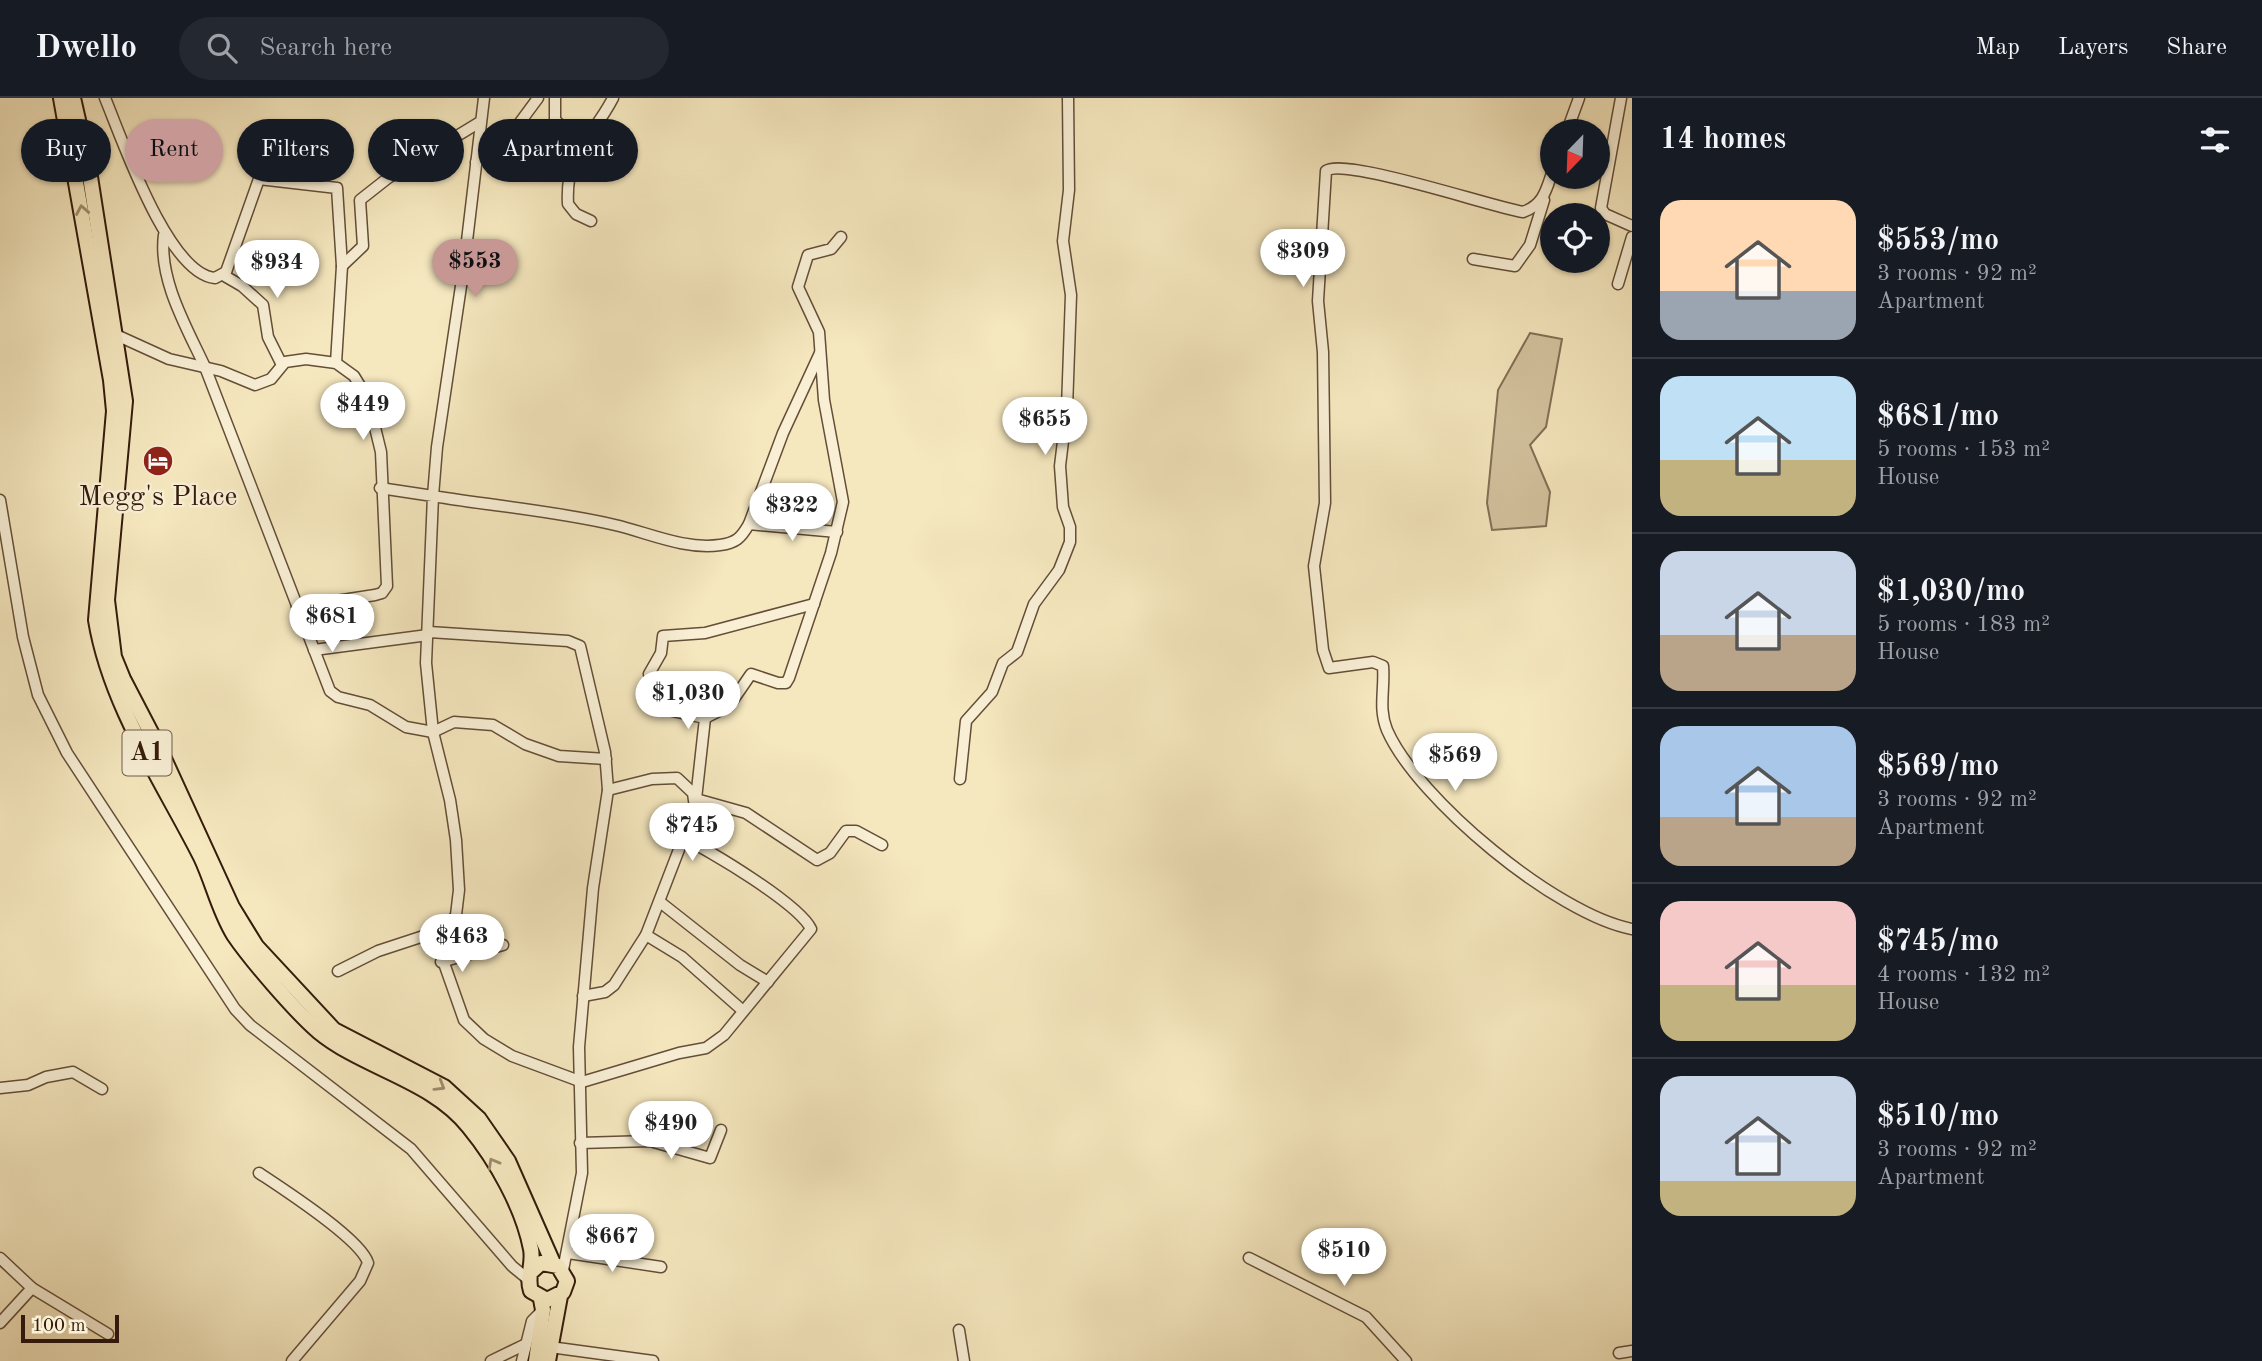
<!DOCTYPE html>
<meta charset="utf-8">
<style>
:root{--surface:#171b24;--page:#242831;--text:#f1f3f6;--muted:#9ea1a6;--line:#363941;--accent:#c59692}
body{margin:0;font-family:"Old Standard TT",serif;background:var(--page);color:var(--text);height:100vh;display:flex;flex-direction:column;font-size:26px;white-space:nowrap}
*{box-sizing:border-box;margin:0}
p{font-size:23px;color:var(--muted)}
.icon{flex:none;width:38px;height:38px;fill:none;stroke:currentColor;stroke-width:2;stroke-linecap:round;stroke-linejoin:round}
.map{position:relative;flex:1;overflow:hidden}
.details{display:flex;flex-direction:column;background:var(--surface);width:630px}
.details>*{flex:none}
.top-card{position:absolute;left:21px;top:21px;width:665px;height:63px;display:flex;gap:14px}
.needle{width:46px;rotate:203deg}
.buttons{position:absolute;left:1540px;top:21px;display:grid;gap:14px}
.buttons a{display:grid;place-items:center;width:70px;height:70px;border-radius:50%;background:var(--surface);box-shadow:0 2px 5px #0004;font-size:35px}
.scale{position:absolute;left:21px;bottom:18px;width:98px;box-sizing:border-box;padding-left:7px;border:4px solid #341b0b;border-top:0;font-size:19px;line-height:24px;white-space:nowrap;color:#341b0b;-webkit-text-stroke:5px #f8efd5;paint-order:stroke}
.price{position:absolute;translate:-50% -60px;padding:0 16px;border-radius:24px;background:#fff;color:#222;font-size:23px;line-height:46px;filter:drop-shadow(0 2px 4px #0008)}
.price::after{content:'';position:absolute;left:50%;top:42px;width:21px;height:16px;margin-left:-10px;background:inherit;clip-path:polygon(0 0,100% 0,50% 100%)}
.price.current{background:var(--accent);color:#111}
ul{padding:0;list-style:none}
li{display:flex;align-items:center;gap:21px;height:175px;padding:0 28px}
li+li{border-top:2px solid var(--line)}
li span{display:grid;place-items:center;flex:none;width:196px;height:140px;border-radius:21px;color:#555}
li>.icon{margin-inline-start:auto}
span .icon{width:84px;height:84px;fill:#fffc;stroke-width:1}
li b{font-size:30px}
h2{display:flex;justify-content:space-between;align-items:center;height:84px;padding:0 28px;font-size:30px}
.tag{padding:0 24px;border-radius:32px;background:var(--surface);box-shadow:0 2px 5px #0004;font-size:24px;line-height:63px}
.tag.current{background:var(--accent);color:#111}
header{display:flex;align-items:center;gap:42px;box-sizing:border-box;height:98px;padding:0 35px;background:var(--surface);border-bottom:2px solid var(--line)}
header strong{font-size:33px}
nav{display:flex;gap:38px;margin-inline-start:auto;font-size:24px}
.search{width:490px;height:63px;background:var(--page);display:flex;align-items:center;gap:18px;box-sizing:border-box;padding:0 24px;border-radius:38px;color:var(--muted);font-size:26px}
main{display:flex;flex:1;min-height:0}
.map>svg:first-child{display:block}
.green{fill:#d4c4a0;stroke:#847056;stroke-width:2}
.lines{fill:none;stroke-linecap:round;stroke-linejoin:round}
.minor-casing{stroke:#644e38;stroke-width:13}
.highway-casing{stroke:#341b0b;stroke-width:18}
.minor{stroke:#f8efd5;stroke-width:10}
.highway{stroke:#f5e7be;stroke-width:14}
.oneway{stroke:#9e8b6d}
.labels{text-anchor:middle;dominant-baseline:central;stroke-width:5;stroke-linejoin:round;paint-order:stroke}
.shield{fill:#f8efd5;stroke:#6f5b48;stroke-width:2}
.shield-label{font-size:26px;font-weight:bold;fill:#341b0b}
.poi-label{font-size:28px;fill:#341b0b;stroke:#f8efd5}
</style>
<header>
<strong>Dwello</strong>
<div class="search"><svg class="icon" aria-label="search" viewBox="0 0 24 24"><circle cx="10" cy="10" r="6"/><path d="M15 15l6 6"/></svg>Search here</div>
<nav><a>Map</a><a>Layers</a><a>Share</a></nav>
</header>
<main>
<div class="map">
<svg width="1632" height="1263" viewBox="0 0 1632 1263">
<rect width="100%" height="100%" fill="#f5e7be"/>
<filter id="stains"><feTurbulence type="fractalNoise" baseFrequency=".00286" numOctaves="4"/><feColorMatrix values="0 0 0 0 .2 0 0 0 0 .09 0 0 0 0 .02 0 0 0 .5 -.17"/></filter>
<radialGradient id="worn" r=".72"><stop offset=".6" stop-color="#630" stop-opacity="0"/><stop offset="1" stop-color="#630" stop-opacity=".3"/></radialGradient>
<!-- green -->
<polygon class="green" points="1530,235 1562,241 1546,329 1530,347 1550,394 1546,428 1492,432 1487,405 1498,292"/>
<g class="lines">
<!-- minor casing -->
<g class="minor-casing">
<g id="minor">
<path d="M 105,0 C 122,41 168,176 215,180 L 226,174 L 259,81 L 337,90 L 342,168 L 336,265"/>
<path d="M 484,0 L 464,168 L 437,349 L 433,398 C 493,408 556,413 615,427 C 649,435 685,452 720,447 C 736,445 741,440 749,426 L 783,335 L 820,255"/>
<polyline points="555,0 555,22 581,46"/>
<polyline points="1621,0 1601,110 1605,116 1632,128"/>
<polyline points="1567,33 1579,0"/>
<polyline points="476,64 507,42 538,0"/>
<path d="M 1552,75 C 1546,93 1543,107 1523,114 C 1492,109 1344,59 1326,73 L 1318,203 L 1323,254 L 1325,405 L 1314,468 L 1323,552 L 1329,570 L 1373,564 L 1383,568 C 1385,591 1378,610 1387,632 C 1417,701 1557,817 1632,831"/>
<path d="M 591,123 L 576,116 L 568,106 C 565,53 592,41 613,0"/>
<path d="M 164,137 C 158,181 187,230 205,269 L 330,593 L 338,599 L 370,607 L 406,629 L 433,634 L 454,624 L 493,627 L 525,646 L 559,658 L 606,661"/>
<polyline points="1473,161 1515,168 1530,147 1544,102"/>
<polyline points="342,168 363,148 360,102 388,80 480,24"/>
<polyline points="223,177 242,188 263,207 268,239 282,267"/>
<polyline points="1618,186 1632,139"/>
<polyline points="114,236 169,261 221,273 255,287 271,281 285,264 306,261 336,265 354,278 368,301 381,354 387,488 382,495 375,497 297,509"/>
<path d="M 380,390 L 433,398 L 426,565 L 433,634 L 450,702 L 456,742 L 459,792 L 456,817 L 442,837 L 439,851 L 464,922 L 484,941 L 512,958 L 582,984 L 679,955 L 706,950 L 724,937 L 811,831 C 800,807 710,752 684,741"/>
<polyline points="0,402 23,539 38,597 67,655 235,911 250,927 411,1051 512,1168 529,1182"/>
<polyline points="749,426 837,434"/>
<polyline points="814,506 705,535 663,538 661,555 649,576 668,612 705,620 696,701 746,715 817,762 830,755 846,733 856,733 882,747"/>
<polyline points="429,534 568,543 580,548 605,654 608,692 593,790 579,949 582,1075 563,1172"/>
<polyline points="314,552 428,537"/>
<polyline points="705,620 729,608 751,576 778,585 786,585 789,580 831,455 843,404 824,302 819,234 798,189 808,157 831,151 841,139"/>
<polyline points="960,681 966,623 992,594 1003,565 1017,554 1034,506 1059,472 1070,444 1070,429 1063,409 1060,368 1067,310 1071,197 1063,143 1069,92 1068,0"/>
<polyline points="660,804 740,867 768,884"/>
<polyline points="646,837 682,859 742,912"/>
<polyline points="441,864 503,847"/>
<polyline points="338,873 378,853 445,831"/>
<polyline points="583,898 605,894 614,887 646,837 695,710 693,695 677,680 652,681 608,692"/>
<polyline points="0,990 28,987 46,979 73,974 102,991"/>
<polyline points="580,1045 650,1043 710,1060 721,1032"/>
<path d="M 259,1075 C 283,1091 361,1141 368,1165 L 360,1183 L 292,1263"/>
<polyline points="568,1155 661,1169"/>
<polyline points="0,1160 32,1190 108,1236"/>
<polyline points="1249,1160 1366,1219 1406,1263"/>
<polyline points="0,1225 32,1190"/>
<polyline points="959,1232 964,1263"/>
<polyline points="550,1249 653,1263"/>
<polyline points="1619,1255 1632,1253"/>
<polyline points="491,1263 524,1247"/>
<polyline points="522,1263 532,1223 543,1212"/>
</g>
</g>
<!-- highway casing -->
<g class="highway-casing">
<g id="highway">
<path d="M 61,0 L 111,282 L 114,313 L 96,522 C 110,607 163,684 201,759 C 213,784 219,813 234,837 C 251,862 295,913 318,933 C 364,971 431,981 469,1029 C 496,1062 523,1109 531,1151 C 534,1166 526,1179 531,1193 L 547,1202 L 563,1194 L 567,1183 L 558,1168 L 541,1165 L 531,1174"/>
<polyline points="73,0 88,66 125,303 107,502 114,559 123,581 160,652 232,809 256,848 334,932 444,989 479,1021 508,1063 553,1165"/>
<polyline points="536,1263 543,1212 541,1201"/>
<polyline points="548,1263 560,1198"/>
</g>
</g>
<!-- minor -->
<use href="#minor" class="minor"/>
<!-- highway -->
<use href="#highway" class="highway"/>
</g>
<!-- one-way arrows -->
<defs><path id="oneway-chevron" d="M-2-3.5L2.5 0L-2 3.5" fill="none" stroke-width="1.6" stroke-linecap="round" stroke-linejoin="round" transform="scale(1.75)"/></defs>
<g class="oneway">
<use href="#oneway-chevron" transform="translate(82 112) rotate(-100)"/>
<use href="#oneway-chevron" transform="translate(440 988) rotate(31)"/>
<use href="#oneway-chevron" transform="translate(493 1065) rotate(-119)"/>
</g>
<!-- icons -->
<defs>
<g id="hotel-disc" transform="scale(1.575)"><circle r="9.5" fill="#8f2418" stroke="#f8efd5"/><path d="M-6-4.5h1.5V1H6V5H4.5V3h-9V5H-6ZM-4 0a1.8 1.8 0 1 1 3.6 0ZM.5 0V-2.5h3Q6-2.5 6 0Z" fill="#fff"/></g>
</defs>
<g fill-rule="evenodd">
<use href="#hotel-disc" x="158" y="363"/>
</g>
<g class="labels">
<!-- shield labels -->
<rect class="shield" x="122.5" y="632.5" width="49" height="45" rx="5"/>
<g class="shield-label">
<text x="147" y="655">A1</text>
</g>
<!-- poi labels -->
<g class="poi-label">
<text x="158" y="400">Megg's Place</text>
</g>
</g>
<rect width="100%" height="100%" filter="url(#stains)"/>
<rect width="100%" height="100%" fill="url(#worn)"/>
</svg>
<div class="buttons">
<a><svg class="needle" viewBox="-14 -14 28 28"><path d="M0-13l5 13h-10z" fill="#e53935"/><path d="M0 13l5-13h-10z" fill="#9ea1a6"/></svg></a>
<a><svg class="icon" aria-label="locate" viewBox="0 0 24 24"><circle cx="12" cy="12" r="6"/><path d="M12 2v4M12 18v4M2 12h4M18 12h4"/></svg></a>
</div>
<div class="scale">100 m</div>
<b class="price" style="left:1303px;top:191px">$309</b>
<b class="price current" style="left:475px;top:201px">$553</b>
<b class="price" style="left:277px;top:202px">$934</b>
<b class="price" style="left:363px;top:344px">$449</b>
<b class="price" style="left:1045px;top:359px">$655</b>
<b class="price" style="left:792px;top:445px">$322</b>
<b class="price" style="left:332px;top:556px">$681</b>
<b class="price" style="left:688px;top:633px">$1,030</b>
<b class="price" style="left:1455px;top:695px">$569</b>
<b class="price" style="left:692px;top:765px">$745</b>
<b class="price" style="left:462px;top:876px">$463</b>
<b class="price" style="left:671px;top:1063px">$490</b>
<b class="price" style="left:612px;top:1176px">$667</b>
<b class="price" style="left:1344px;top:1190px">$510</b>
<div class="top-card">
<a class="tag">Buy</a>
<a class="tag current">Rent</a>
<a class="tag">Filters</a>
<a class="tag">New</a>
<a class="tag">Apartment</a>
</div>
</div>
<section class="details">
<h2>14 homes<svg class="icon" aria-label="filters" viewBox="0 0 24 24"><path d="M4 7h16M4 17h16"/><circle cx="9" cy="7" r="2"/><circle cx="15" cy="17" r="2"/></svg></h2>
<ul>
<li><span style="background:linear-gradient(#ffd9b3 65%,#9aa5b1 0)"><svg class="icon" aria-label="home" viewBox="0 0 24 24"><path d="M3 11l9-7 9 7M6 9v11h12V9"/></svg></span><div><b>$553/mo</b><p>3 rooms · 92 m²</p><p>Apartment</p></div></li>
<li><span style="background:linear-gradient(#bfe0f5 60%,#c2b280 0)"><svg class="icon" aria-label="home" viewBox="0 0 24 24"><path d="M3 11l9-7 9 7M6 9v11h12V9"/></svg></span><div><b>$681/mo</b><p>5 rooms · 153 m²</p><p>House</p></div></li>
<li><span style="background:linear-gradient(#c9d6e8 60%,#b9a48a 0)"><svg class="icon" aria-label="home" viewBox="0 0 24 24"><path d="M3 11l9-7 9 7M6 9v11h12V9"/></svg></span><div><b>$1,030/mo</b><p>5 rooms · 183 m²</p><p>House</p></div></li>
<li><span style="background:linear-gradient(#a9c7e8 65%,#b9a48a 0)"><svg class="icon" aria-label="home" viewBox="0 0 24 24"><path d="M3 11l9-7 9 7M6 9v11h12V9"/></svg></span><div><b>$569/mo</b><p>3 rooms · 92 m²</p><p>Apartment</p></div></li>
<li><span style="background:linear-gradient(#f6c9c9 60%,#c2b280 0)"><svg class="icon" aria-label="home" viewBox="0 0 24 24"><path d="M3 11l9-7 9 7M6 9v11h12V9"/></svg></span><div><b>$745/mo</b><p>4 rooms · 132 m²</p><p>House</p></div></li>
<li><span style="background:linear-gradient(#c9d6e8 75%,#c2b280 0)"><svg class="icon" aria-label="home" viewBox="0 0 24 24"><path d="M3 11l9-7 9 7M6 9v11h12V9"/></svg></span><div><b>$510/mo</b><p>3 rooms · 92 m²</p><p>Apartment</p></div></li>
</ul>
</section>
</main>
